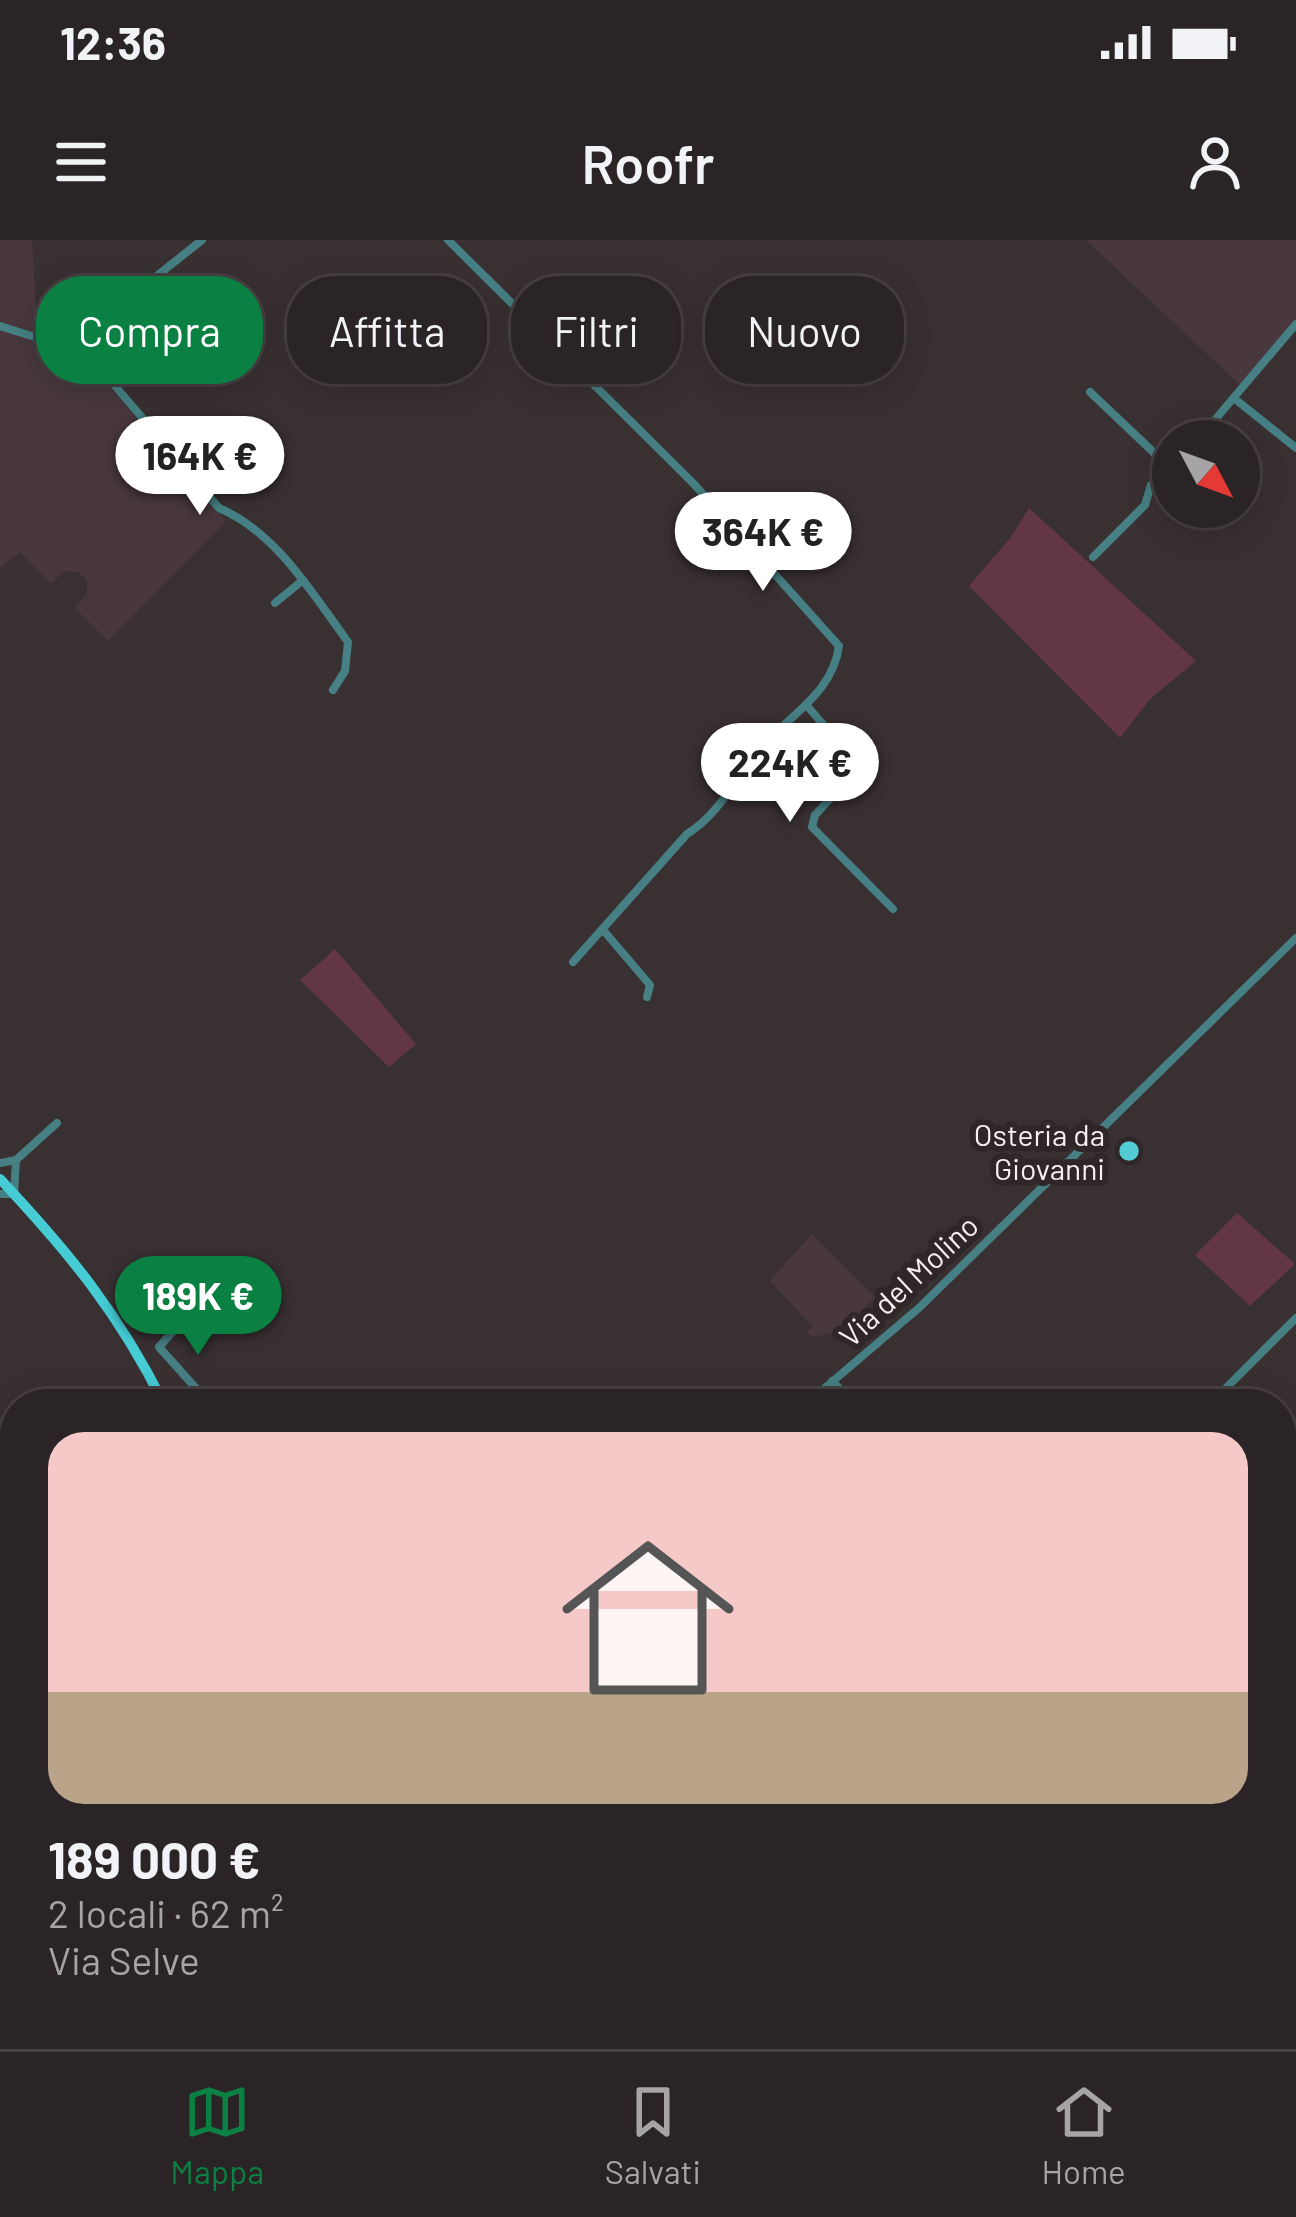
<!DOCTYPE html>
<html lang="it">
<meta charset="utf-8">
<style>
:root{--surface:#2b2426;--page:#373032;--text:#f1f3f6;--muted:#a6a4a7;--line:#474143;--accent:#0b8043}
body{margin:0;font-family:Barlow,sans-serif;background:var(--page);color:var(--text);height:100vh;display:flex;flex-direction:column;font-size:45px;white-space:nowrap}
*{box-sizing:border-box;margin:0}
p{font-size:39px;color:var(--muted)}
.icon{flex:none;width:66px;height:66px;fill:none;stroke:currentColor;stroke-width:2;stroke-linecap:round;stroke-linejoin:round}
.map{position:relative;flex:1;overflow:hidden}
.sheet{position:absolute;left:0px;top:1149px;width:1296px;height:660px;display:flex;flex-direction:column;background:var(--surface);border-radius:48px 48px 0 0;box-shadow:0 6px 30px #0003,0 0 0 3px var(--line)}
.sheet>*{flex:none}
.guide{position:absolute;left:36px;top:36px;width:1224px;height:108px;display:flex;gap:24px}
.needle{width:78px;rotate:131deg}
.controls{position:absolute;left:1152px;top:180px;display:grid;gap:24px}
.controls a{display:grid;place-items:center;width:108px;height:108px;border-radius:50%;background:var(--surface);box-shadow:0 6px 30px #0003,0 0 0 3px var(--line);font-size:60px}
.price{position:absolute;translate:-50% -102px;padding:0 27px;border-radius:42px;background:#fff;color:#222;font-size:39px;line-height:78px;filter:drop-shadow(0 3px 6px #0008)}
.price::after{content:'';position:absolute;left:50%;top:72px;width:36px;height:27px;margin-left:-18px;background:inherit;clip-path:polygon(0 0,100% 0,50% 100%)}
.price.active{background:var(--accent);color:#fff}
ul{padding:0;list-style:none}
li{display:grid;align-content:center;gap:24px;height:636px;padding:0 48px}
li+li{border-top:3px solid var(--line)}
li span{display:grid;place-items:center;height:372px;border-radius:36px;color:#555}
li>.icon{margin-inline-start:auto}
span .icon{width:216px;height:216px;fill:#fffc;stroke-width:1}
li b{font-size:51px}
.pill{padding:0 42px;border-radius:48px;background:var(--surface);box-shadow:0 6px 30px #0003,0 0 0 3px var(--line);font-size:42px;line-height:108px}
.pill.active{background:var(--accent);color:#fff}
.status{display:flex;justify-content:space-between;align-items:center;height:84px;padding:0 60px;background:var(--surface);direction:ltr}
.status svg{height:33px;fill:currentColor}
header{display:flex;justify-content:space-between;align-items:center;height:156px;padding:0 48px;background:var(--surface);font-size:54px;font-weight:600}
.dock{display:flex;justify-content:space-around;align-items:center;height:168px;border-top:3px solid var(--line);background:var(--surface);font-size:33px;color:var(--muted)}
.dock a{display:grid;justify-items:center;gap:6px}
.dock .active{color:var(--accent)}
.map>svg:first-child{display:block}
.built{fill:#48383d}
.green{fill:#633644}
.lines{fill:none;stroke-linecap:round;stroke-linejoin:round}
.stream{stroke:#9f6778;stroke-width:3}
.minor{stroke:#468084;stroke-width:8}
.major{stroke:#45ccd5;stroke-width:10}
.poi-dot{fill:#51ccd4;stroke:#2f2628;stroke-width:4.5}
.labels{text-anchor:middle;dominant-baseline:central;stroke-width:12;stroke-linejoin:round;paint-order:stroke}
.poi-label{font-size:30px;fill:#f6f0f1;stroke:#2f2628;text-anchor:end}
.street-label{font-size:30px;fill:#f6f0f1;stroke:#2f2628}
</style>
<div class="status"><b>12:36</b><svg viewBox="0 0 49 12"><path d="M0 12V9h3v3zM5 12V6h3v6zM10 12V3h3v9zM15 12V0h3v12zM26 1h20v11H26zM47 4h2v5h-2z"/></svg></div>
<header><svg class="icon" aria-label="menu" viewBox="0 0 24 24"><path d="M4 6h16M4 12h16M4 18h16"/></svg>Roofr<svg class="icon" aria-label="person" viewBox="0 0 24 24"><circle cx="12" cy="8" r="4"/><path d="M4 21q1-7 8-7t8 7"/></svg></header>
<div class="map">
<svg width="1296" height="1809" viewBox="0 0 1296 1809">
<rect width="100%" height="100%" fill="#393032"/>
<!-- built -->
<g class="built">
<polygon points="0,0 32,0 39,108 75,107 226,281 108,401 75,368 87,354 87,340 78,332 64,331 51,344 20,312 0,328"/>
<polygon points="1086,0 1296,0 1296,78 1241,146"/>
<polygon points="812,994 875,1057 842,1091 812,1097 806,1092 813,1087 770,1041"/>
<polygon points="1281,1702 1296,1714 1296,1809 1214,1809 1198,1794 1281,1794"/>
</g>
<!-- green -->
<g class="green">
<polygon points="1029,268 1196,421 1150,459 1120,498 969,346 1011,297"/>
<polygon points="335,709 416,804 389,827 300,740"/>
<polygon points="1237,973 1295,1024 1250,1066 1195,1015"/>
</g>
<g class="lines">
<!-- stream -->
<g class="stream">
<polyline points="0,1552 9,1556 15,1551"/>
<polyline points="1281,1559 1296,1572"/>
</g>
<!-- minor -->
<g class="minor">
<path d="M 448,0 L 693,243 L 839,406 C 832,455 789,474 761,509 C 737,537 719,574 687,594 L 573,722"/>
<polyline points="0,86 54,103 76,100 202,0"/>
<path d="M 76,100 L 219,268 C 276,292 312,353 348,402 L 345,431 L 333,450"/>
<polyline points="1090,152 1169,227"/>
<polyline points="1235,159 1296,208"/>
<polyline points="1197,201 1296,84"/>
<polyline points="1093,317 1145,265 1151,245 1173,223"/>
<polyline points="275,363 303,340"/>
<polyline points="808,467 860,527 815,575 812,587 893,669"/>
<polyline points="604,691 650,745 647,757"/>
<polyline points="0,923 16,920 57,883"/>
<polyline points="0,954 14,954 16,920"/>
<polyline points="190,1072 159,1107 210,1164"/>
<polyline points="832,1141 855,1164"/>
<polyline points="806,1164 920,1067 1296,698"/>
<polyline points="1210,1164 1296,1078"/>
<polyline points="1281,1568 1296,1582"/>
<polyline points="0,1729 15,1743"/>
<polyline points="65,1794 80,1809"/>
</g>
<!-- major -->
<g class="major">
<path d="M 0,939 C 70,1014 118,1072 164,1164"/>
<polyline points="0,1776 15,1753"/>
</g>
</g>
<!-- markers -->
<circle class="poi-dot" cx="1129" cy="911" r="12"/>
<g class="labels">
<!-- poi labels -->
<g class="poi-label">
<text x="1105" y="894">Osteria da<tspan x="1105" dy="34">Giovanni</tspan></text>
</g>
<!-- street labels -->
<g class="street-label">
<text transform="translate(908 1040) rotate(-43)">Via del Molino</text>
</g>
</g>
</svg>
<div class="controls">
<a><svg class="needle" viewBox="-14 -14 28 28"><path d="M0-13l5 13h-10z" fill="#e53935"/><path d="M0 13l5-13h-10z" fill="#a6a4a7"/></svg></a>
</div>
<b class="price" style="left:200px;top:278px">164K €</b>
<b class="price" style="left:763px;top:354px">364K €</b>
<b class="price" style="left:790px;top:585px">224K €</b>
<b class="price active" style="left:198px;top:1118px">189K €</b>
<div class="guide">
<a class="pill active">Compra</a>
<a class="pill">Affitta</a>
<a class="pill">Filtri</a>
<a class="pill">Nuovo</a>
</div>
<section class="sheet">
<ul>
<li><span style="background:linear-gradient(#f6c9c9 70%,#b9a48a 0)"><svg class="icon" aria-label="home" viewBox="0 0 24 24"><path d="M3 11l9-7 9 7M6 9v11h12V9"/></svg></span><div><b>189 000 €</b><p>2 locali · 62 m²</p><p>Via Selve</p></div></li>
</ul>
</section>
</div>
<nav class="dock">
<a class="active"><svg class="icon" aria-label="map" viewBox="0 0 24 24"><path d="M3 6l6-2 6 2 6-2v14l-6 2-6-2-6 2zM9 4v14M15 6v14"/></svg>Mappa</a>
<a><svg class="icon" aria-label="saved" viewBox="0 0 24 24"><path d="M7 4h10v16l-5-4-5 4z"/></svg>Salvati</a>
<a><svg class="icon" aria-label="home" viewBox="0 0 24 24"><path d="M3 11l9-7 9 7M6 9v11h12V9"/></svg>Home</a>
</nav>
